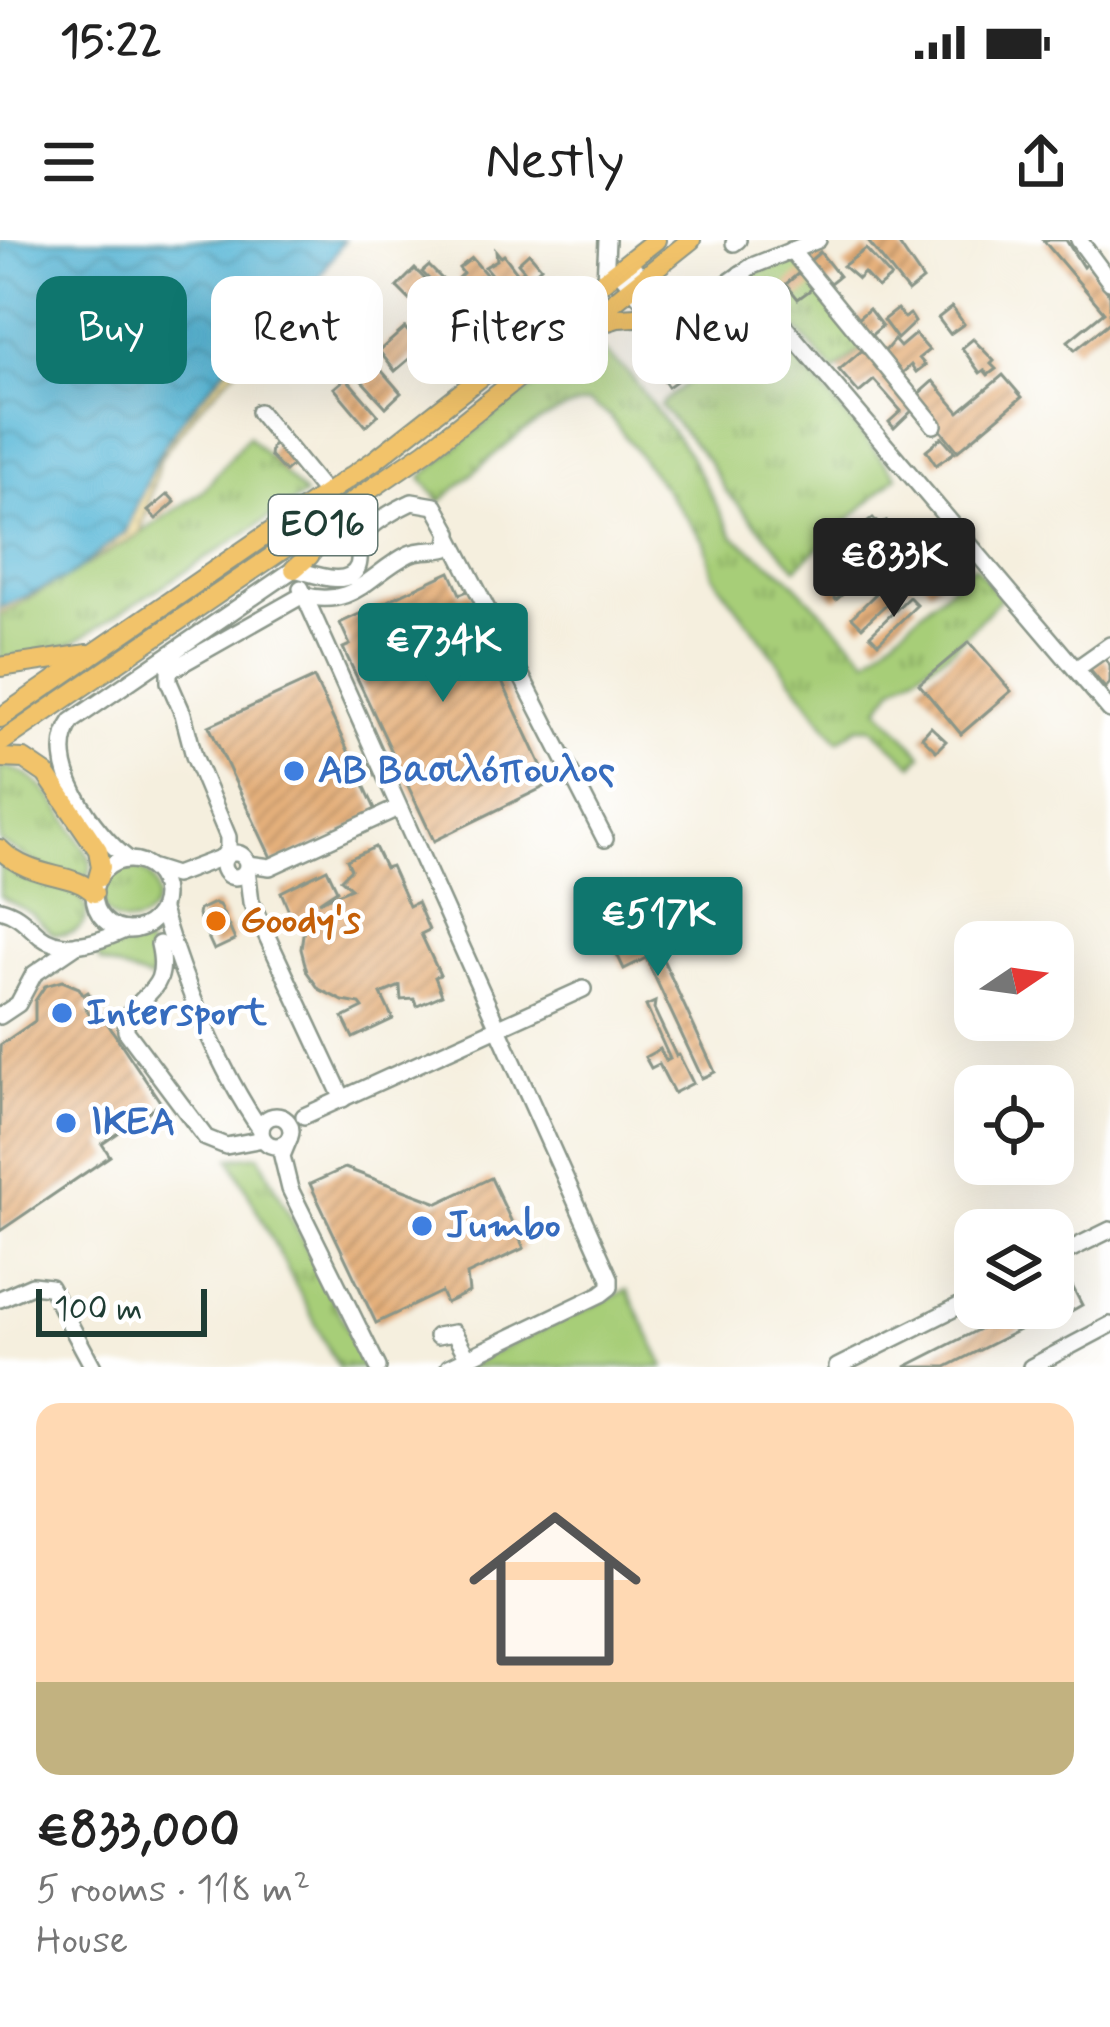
<!DOCTYPE html>
<meta charset="utf-8">
<style>
:root{--surface:#fff;--page:#f2f2f2;--text:#222;--muted:#767676;--line:#e0e0e0;--accent:#0f766e}
body{margin:0;font-family:Mynerve,sans-serif;background:var(--page);color:var(--text);height:100vh;display:flex;flex-direction:column;font-size:45px;white-space:nowrap}
*{box-sizing:border-box;margin:0}
p{font-size:39px;color:var(--muted)}
.icon{flex:none;width:66px;height:66px;fill:none;stroke:currentColor;stroke-width:2;stroke-linecap:round;stroke-linejoin:round}
.map{position:relative;height:1127px;overflow:hidden}
.details{display:flex;flex-direction:column;background:var(--surface);flex:1}
.details>*{flex:none}
.hud{position:absolute;left:36px;top:36px;width:1038px;height:108px;display:flex;gap:24px}
.needle{width:78px;rotate:77deg}
.tools{position:absolute;left:954px;top:681px;display:grid;gap:24px}
.tools a{display:grid;place-items:center;width:120px;height:120px;border-radius:24px;background:var(--surface);box-shadow:0 12px 48px #0002;font-size:60px}
.scale{position:absolute;left:36px;bottom:30px;width:171px;box-sizing:border-box;padding-left:12px;border:6px solid #1f3d34;border-top:0;font-size:33px;line-height:42px;white-space:nowrap;color:#1f3d34;-webkit-text-stroke:9px #fff;paint-order:stroke}
.price{position:absolute;translate:-50% -102px;padding:0 27px;border-radius:12px;background:var(--accent);color:#fff;font-size:39px;line-height:78px;filter:drop-shadow(0 3px 6px #0008)}
.price::after{content:'';position:absolute;left:50%;top:72px;width:36px;height:27px;margin-left:-18px;background:inherit;clip-path:polygon(0 0,100% 0,50% 100%)}
.price.active{background:#222;color:#fff}
ul{padding:0;list-style:none}
li{display:grid;align-content:center;gap:24px;height:636px;padding:0 36px}
li+li{border-top:3px solid var(--line)}
li span{display:grid;place-items:center;height:372px;border-radius:24px;color:#555}
li>.icon{margin-inline-start:auto}
span .icon{width:216px;height:216px;fill:#fffc;stroke-width:1}
li b{font-size:51px}
.pill{padding:0 42px;border-radius:24px;background:var(--surface);box-shadow:0 12px 48px #0002;font-size:42px;line-height:108px}
.pill.active{background:var(--accent);color:#fff}
.status{display:flex;justify-content:space-between;align-items:center;height:84px;padding:0 60px;background:var(--surface);direction:ltr}
.status svg{height:33px;fill:currentColor}
header{display:flex;justify-content:space-between;align-items:center;height:156px;padding:0 36px;background:var(--surface);font-size:54px;font-weight:600}
.map>svg:first-child{display:block}
.grass{fill:url(#grass-tufts);stroke:#638656;stroke-width:3}
.sand{fill:url(#sand-dots);stroke:#868c69;stroke-width:3}
.park{fill:#a7ce78;stroke:#638656;stroke-width:3}
.water{fill:url(#water-waves);stroke:#3c7a86;stroke-width:3}
.building{fill:url(#building-hatch)}
.lines{fill:none;stroke-linecap:round;stroke-linejoin:round}
.minor-casing{stroke:#8a9689;stroke-width:20}
.major-casing{stroke:#8a9689;stroke-width:22}
.minor{stroke:#fff;stroke-width:15}
.major{stroke:#f2c36a;stroke-width:18}
.shop-dot{fill:#3f7fe0;stroke:#fff;stroke-width:4.5}
.food-dot{fill:#e8710a;stroke:#fff;stroke-width:4.5}
.labels{text-anchor:middle;dominant-baseline:central;stroke-width:9;stroke-linejoin:round;paint-order:stroke}
.shield{fill:#fff;stroke:#627771;stroke-width:3}
.shield-label{font-size:36px;font-weight:bold;fill:#1f3d34}
.shop-label{font-size:39px;font-weight:bold;fill:#366cbe;stroke:#fff;text-anchor:start}
.food-label{font-size:39px;font-weight:bold;fill:#c56008;stroke:#fff;text-anchor:start}
</style>
<div class="status"><b>15:22</b><svg viewBox="0 0 49 12"><path d="M0 12V9h3v3zM5 12V6h3v6zM10 12V3h3v9zM15 12V0h3v12zM26 1h20v11H26zM47 4h2v5h-2z"/></svg></div>
<header><svg class="icon" aria-label="menu" viewBox="0 0 24 24"><path d="M4 6h16M4 12h16M4 18h16"/></svg>Nestly<svg class="icon" aria-label="share" viewBox="0 0 24 24"><path d="M12 15V3M7 8l5-5 5 5M5 13v7h14v-7"/></svg></header>
<div class="map">
<svg width="1110" height="1127" viewBox="0 0 1110 1127">
<defs>
<pattern id="grass-tufts" width="24" height="20" patternUnits="userSpaceOnUse" patternTransform="scale(3)"><rect width="24" height="20" fill="#a7ce78"/><path d="M3 7l-1-3M5 7V3M7 7l1-3M15 17l-1-3M17 17v-4M19 17l1-3" fill="none" stroke="#87a863"/></pattern>
<pattern id="sand-dots" width="8" height="8" patternUnits="userSpaceOnUse" patternTransform="scale(3)"><rect width="8" height="8" fill="#eeda9e"/><path d="M2 2h.1M6 6h.1" fill="none" stroke="#ccbc89" stroke-width="1.8" stroke-linecap="round"/></pattern>
<pattern id="water-waves" width="16" height="10" patternUnits="userSpaceOnUse" patternTransform="scale(3)"><rect width="16" height="10" fill="#58b7d7"/><path d="M0 5q4-4 8 0t8 0" fill="none" stroke="#4896af"/></pattern>
<pattern id="building-hatch" width="6" height="6" patternUnits="userSpaceOnUse" patternTransform="scale(3)"><rect width="6" height="6" fill="#e5b07c"/><path d="M-1 1l2-2M0 6l6-6M5 7l2-2" fill="none" stroke="#b99066"/></pattern>
</defs>
<rect width="100%" height="100%" fill="#fff"/>
<filter id="ink" filterUnits="userSpaceOnUse"><feTurbulence type="fractalNoise" baseFrequency=".00833" numOctaves="2"/><feDisplacementMap in="SourceGraphic" scale="24" xChannelSelector="R" yChannelSelector="G"/><feConvolveMatrix kernelMatrix="1 2 1 2 8 2 1 2 1" color-interpolation-filters="sRGB"/></filter>
<filter id="wash" filterUnits="userSpaceOnUse"><feTurbulence type="fractalNoise" baseFrequency=".004" numOctaves="4" result="noise"/><feDisplacementMap in="SourceGraphic" scale="48" xChannelSelector="R" yChannelSelector="G"/><feGaussianBlur stdDeviation="2.7" result="paint"/><feColorMatrix in="noise" values="0 0 0 0 0 0 0 0 0 0 0 0 0 0 0 0 0 1.4 0 .05"/><feComposite in="paint" operator="in"/></filter>
<g filter="url(#wash)">
<rect width="100%" height="100%" fill="#f5efde"/>
<!-- grass -->
<g class="grass">
<polygon points="794,15 867,104 834,132 749,36"/>
<path d="M 746,58 L 897,236 L 796,328 L 726,251 L 707,219 L 660,165 L 701,131 L 689,119 L 707,103 L 696,89 C 708,71 726,66 746,58 Z"/>
<path d="M 596,104 L 630,135 L 688,213 L 734,297 L 787,336 L 868,419 L 974,325 L 1001,358 L 950,411 L 895,446 L 879,468 L 922,515 L 913,525 L 871,487 L 858,487 L 838,501 L 713,335 L 705,302 L 609,175 L 589,162 C 531,172 485,225 440,262 L 421,237 L 501,170 Z"/>
<polygon points="248,196 305,255 73,403 53,411 0,419 0,375 141,293 202,252"/>
<path d="M 0,527 C 45,529 70,585 91,620 L 90,636 L 50,631 L 0,602 Z"/>
<path d="M 0,625 L 21,638 L 78,653 L 87,669 C 86,690 72,696 53,694 L 32,674 L 0,656 Z"/>
<circle cx="129" cy="655" r="28"/>
<polygon points="129,700 146,702 153,723 152,741 101,722 92,708"/>
<polygon points="259,915 367,1127 338,1127 230,918"/>
</g>
<!-- sand -->
<polygon class="sand" points="284,90 289,95 242,123 196,171 160,218 141,293 0,375 0,368 70,336 125,291 158,215 180,182 235,118"/>
<!-- park -->
<polygon class="park" points="627,1050 665,1127 463,1127"/>
<!-- water -->
<polygon class="water" points="0,0 344,0 289,83 234,118 180,182 158,215 126,291 70,336 0,368"/>
<g id="blocks">
<!-- building -->
<g class="building">
<polygon points="867,0 896,0 923,40 908,52"/>
<polygon points="1043,0 1066,0 1083,27 1086,24 1110,55 1110,82 1075,110 1068,101 1104,72"/>
<polygon points="866,9 891,37 878,48 864,33 858,39 843,26"/>
<polygon points="496,11 501,17 504,15 519,35 524,30 518,23 529,13 541,27 531,36 558,67 539,82 508,45 502,48 485,27 497,20"/>
<polygon points="820,12 839,36 825,47 806,24"/>
<polygon points="472,18 501,52 505,50 534,86 520,97 499,71 494,75 480,58 483,53 477,55 458,38 463,33 459,28"/>
<polygon points="429,26 451,48 444,54 422,32"/>
<polygon points="415,29 459,74 443,93 397,47"/>
<polygon points="800,32 813,48 798,59 786,44"/>
<polygon points="952,67 964,84 950,94 938,78"/>
<polygon points="869,69 882,86 868,98 855,81"/>
<polygon points="897,69 904,78 910,74 915,82 897,99 883,80"/>
<polygon points="336,86 345,97 353,90 360,98 337,118 325,103 330,99 326,94"/>
<polygon points="405,88 422,108 395,131 379,111"/>
<polygon points="915,94 929,110 919,118 925,125 916,132 911,125 899,136 881,116 894,100 900,107"/>
<polygon points="973,99 994,121 991,124 996,129 988,135 984,130 980,133 962,108"/>
<polygon points="866,107 917,166 894,188 889,182 901,171 874,140 859,153 839,130"/>
<polygon points="369,116 401,153 386,167 353,131"/>
<polygon points="675,122 685,135 668,147 658,132"/>
<polygon points="1003,135 1022,157 958,211 914,158 933,141 959,172"/>
<polygon points="346,138 378,175 366,186 334,148"/>
<polygon points="942,197 955,212 936,225 926,210"/>
<polygon points="279,200 298,220 285,232 270,216 271,208"/>
<polygon points="168,254 175,262 156,279 148,271"/>
<polygon points="873,278 880,286 886,281 896,293 885,303 863,286"/>
<polygon points="911,309 924,323 916,330 921,335 908,347 904,342 909,337 890,318 897,312 902,317"/>
<polygon points="932,327 942,338 930,349 920,338"/>
<polygon points="851,331 859,340 836,360 828,351"/>
<polygon points="450,332 460,354 470,350 497,408 488,412 550,544 434,601 343,408 350,405 340,383"/>
<polygon points="892,338 902,349 862,387 852,377"/>
<polygon points="909,357 917,365 878,403 870,395"/>
<polygon points="969,402 1011,451 961,494 919,444"/>
<polygon points="1103,417 1110,425 1110,443 1105,448 1089,429"/>
<polygon points="314,438 378,575 274,624 209,486"/>
<polygon points="931,487 946,501 936,511 922,497"/>
<polygon points="375,607 385,628 391,626 409,666 417,662 429,690 421,694 440,735 435,737 442,755 417,766 414,759 401,760 400,746 381,754 393,779 353,798 343,778 363,768 360,764 343,761 319,749 307,732 301,709 304,687 294,683 281,652 327,629 337,650 319,662 351,648 341,639 351,629 347,620"/>
<polygon points="214,663 219,665 235,700 214,710 198,675 199,670"/>
<polygon points="641,672 715,832 702,838 646,718 624,729 605,689"/>
<polygon points="62,741 79,748 83,755 88,752 94,761 85,767 91,776 99,771 161,863 102,904 110,916 0,991 0,805 35,781 35,761 45,746"/>
<polygon points="655,762 654,769 676,816 679,815 693,843 674,853 659,824 651,828 645,817 660,809 666,821 670,819 646,766"/>
<polygon points="345,928 438,963 491,938 524,1008 467,1035 469,1052 446,1063 441,1052 376,1083 310,944"/>
<polygon points="1069,1040 1082,1065 1061,1077 1053,1063 1053,1049"/>
<polygon points="1013,1072 1021,1089 946,1127 905,1127"/>
</g>
</g>
</g>
<g filter="url(#ink)">
<use href="#blocks" fill-opacity="0" stroke="#8a9689" stroke-width="3"/>
<g class="lines">
<!-- minor casing -->
<g class="minor-casing">
<g id="minor">
<polyline points="1079,0 1110,42"/>
<polyline points="734,3 738,0"/>
<polyline points="791,10 934,185"/>
<polyline points="629,22 677,79"/>
<polyline points="618,30 655,76 677,79 752,26 818,0"/>
<polyline points="740,34 1110,470"/>
<polyline points="605,41 607,0"/>
<polyline points="259,172 326,254"/>
<polyline points="451,299 605,599"/>
<polyline points="301,348 610,1038 610,1047 601,1054 449,1127"/>
<polyline points="1076,429 1110,405"/>
<circle cx="235" cy="625" r="12"/>
<path d="M 128,619 C 94,593 42,522 72,481 L 294,329 C 311,333 349,350 358,326 C 361,317 357,306 362,297 C 371,283 397,269 412,262 L 435,266 L 450,293 L 447,308 C 434,312 421,308 409,314 C 369,334 354,369 303,355 L 169,431 L 169,442 L 183,474 L 194,516 L 228,597 L 228,609 L 223,617"/>
<circle cx="129" cy="655" r="35"/>
<polyline points="248,624 270,627 398,568"/>
<polyline points="153,628 175,635 228,615"/>
<polyline points="247,629 251,662 343,859"/>
<path d="M 0,669 C 19,674 26,684 40,696 C 63,714 101,701 125,690"/>
<path d="M 162,670 C 183,740 219,830 261,890"/>
<path d="M 159,704 C 169,748 149,748 126,778 L 126,791 L 206,898 L 226,906 L 263,899"/>
<polyline points="0,776 18,764 34,734 78,704"/>
<polyline points="304,876 583,749"/>
<circle cx="276" cy="891" r="15"/>
<polyline points="289,899 282,916 290,949 378,1127"/>
<polyline points="1053,1018 1110,990"/>
<polyline points="0,1059 32,1045 50,1047 93,1127"/>
<polyline points="437,1096 454,1093 468,1118"/>
<polyline points="837,1127 975,1058"/>
<polyline points="1031,1127 1110,1085"/>
</g>
</g>
<!-- major casing -->
<g class="major-casing">
<g id="major">
<polyline points="589,87 618,78 655,76"/>
<polyline points="294,329 309,316 329,287"/>
<polyline points="0,427 88,414"/>
<polyline points="0,478 375,220 656,0"/>
<polyline points="0,503 425,212 691,0"/>
<polyline points="0,518 24,519 46,534 98,610 101,627 98,638"/>
<path d="M 0,609 C 32,641 74,631 94,653"/>
</g>
</g>
<!-- minor -->
<use href="#minor" class="minor"/>
<!-- major -->
<use href="#major" class="major"/>
</g>
</g>
<!-- markers -->
<g class="shop-dot">
<circle cx="294" cy="531" r="12"/>
<circle cx="62" cy="773" r="12"/>
<circle cx="66" cy="883" r="12"/>
<circle cx="422" cy="986" r="12"/>
</g>
<circle class="food-dot" cx="216" cy="681" r="12"/>
<g class="labels">
<!-- shield labels -->
<rect class="shield" x="269" y="255" width="108" height="60" rx="9"/>
<g class="shield-label">
<text x="323" y="285">ΕΟ16</text>
</g>
<!-- shop labels -->
<g class="shop-label">
<text x="318" y="531">ΑΒ Βασιλόπουλος</text>
<text x="86" y="773">Intersport</text>
<text x="90" y="883">ΙΚΕΑ</text>
<text x="446" y="986">Jumbo</text>
</g>
<!-- food labels -->
<g class="food-label">
<text x="240" y="681">Goody's</text>
</g>
</g>
</svg>
<div class="tools">
<a><svg class="needle" viewBox="-14 -14 28 28"><path d="M0-13l5 13h-10z" fill="#e53935"/><path d="M0 13l5-13h-10z" fill="#767676"/></svg></a>
<a><svg class="icon" aria-label="locate" viewBox="0 0 24 24"><circle cx="12" cy="12" r="6"/><path d="M12 2v4M12 18v4M2 12h4M18 12h4"/></svg></a>
<a><svg class="icon" aria-label="layers" viewBox="0 0 24 24"><path d="M12 4l9 5-9 5-9-5zM3 14l9 5 9-5"/></svg></a>
</div>
<div class="scale">100 m</div>
<b class="price active" style="left:894px;top:380px">€833K</b>
<b class="price" style="left:443px;top:465px">€734K</b>
<b class="price" style="left:658px;top:739px">€517K</b>
<div class="hud">
<a class="pill active">Buy</a>
<a class="pill">Rent</a>
<a class="pill">Filters</a>
<a class="pill">New</a>
</div>
</div>
<section class="details">
<ul>
<li><span style="background:linear-gradient(#ffd9b3 75%,#c2b280 0)"><svg class="icon" aria-label="home" viewBox="0 0 24 24"><path d="M3 11l9-7 9 7M6 9v11h12V9"/></svg></span><div><b>€833,000</b><p>5 rooms · 118 m²</p><p>House</p></div></li>
</ul>
</section>
